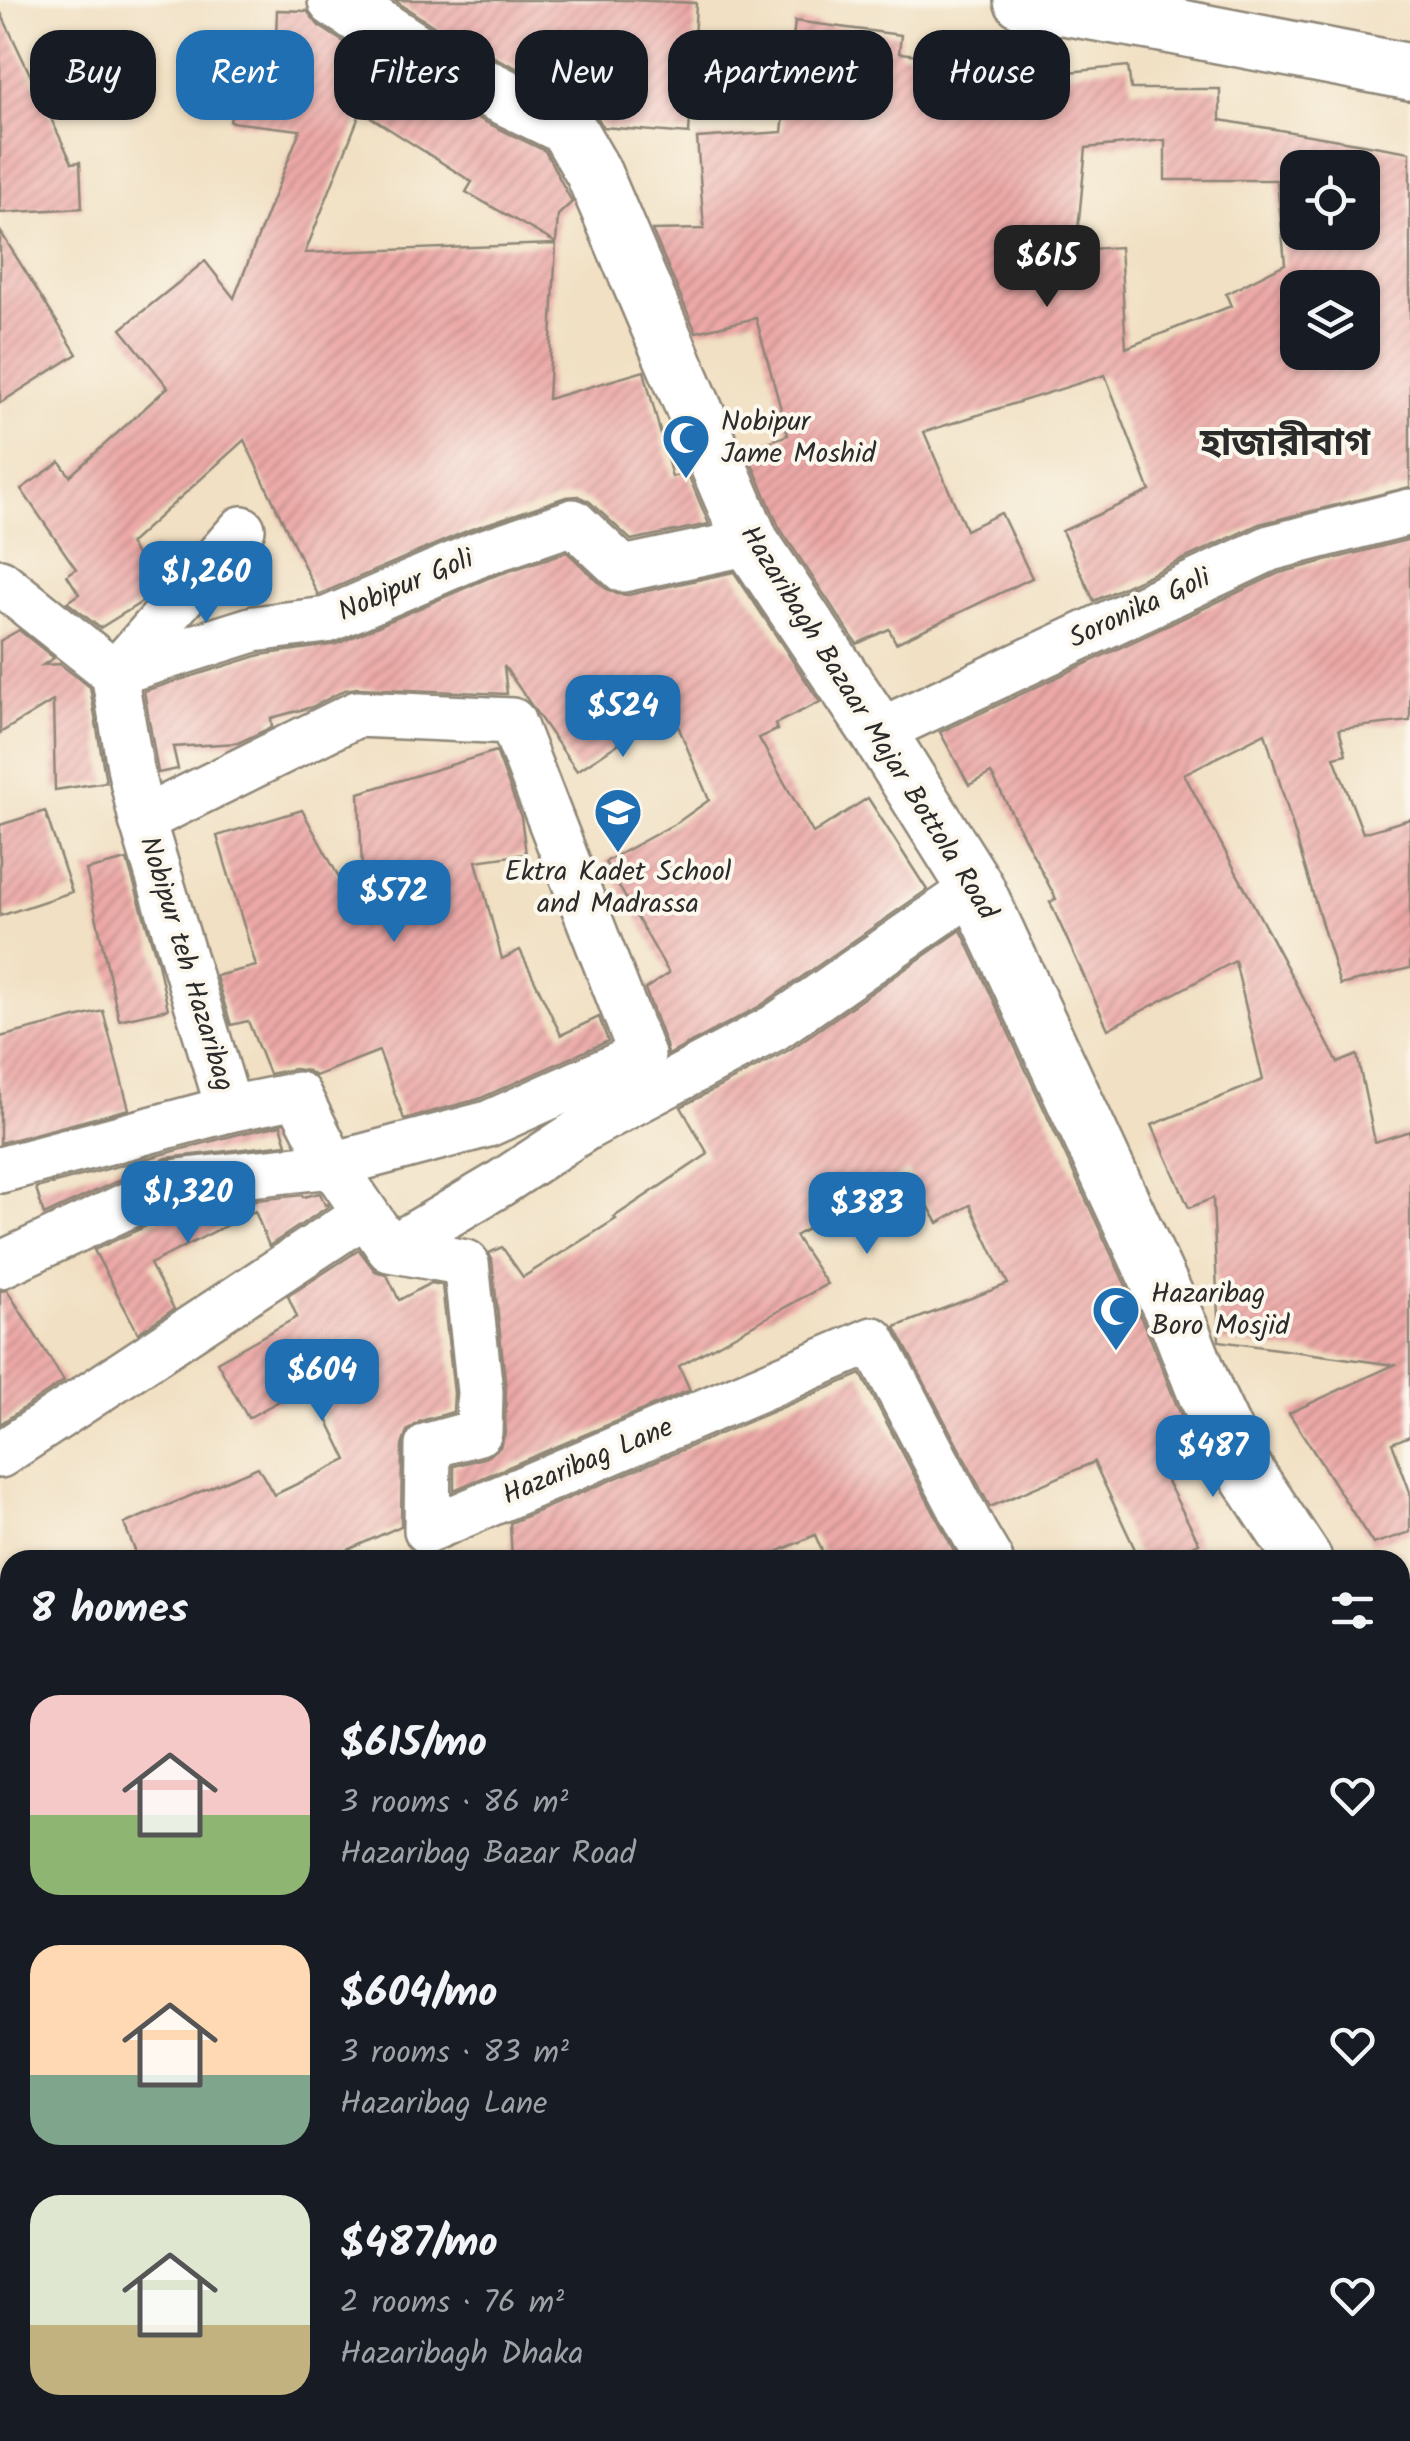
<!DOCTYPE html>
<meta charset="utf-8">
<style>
:root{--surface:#171b24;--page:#242831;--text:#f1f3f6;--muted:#9ea1a6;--accent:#1f6fb2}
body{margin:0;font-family:Kalam,"Noto Sans Bengali",sans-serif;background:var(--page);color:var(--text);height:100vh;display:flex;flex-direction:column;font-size:38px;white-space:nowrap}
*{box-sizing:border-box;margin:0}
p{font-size:32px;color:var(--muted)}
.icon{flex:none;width:55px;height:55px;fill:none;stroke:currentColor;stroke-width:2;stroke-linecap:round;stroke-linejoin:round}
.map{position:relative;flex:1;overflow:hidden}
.panel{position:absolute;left:0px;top:1550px;width:1410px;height:892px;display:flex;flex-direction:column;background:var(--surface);border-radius:30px 30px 0 0;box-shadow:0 2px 8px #0004}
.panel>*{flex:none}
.top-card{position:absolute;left:30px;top:30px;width:1350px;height:90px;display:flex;gap:20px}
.controls{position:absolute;left:1280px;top:150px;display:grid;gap:20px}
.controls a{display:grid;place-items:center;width:100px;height:100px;border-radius:20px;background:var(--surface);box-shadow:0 2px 8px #0004;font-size:50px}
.price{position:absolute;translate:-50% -85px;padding:0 22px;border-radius:20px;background:var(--accent);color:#fff;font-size:32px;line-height:65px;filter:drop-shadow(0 2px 5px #0008)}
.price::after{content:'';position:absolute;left:50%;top:60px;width:30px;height:22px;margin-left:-15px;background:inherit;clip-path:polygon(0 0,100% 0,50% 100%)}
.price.current{background:#222;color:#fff}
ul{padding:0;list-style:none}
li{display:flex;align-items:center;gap:30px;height:250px;padding:0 30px}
li span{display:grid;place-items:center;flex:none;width:280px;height:200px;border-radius:30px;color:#555}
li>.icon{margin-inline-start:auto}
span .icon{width:120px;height:120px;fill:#fffc;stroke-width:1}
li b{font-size:42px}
h2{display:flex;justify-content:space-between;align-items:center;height:120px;padding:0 30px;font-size:42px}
.pill{padding:0 35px;border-radius:30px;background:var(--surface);box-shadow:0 2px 8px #0004;font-size:35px;line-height:90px}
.pill.current{background:var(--accent);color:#fff}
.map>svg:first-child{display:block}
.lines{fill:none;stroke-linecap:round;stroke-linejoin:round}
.stream{stroke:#63bbe0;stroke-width:15}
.building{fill:url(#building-hatch);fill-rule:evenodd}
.minor-casing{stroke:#8e8677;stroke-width:50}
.tertiary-casing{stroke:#8e8677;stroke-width:60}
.minor{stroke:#fff;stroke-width:45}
.tertiary{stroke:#fff;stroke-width:55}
.labels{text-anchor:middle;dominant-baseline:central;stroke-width:8;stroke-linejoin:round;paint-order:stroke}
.poi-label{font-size:28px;fill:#2b2b2b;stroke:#fbf7ec;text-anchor:start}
.street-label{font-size:28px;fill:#2b2b2b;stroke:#fbf7ec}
.district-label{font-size:38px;font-weight:bold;fill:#2b2b2b;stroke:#fbf7ec}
</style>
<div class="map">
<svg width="1410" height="2441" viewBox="0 0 1410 2441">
<defs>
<pattern id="building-hatch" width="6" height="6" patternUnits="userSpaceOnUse" patternTransform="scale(2.5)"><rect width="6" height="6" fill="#eda9a7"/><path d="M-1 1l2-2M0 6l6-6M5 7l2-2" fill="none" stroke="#c08a88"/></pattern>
</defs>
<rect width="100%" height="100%" fill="#fbf7ec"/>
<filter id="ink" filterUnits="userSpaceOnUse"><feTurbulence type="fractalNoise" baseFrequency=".01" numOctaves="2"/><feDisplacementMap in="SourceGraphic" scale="20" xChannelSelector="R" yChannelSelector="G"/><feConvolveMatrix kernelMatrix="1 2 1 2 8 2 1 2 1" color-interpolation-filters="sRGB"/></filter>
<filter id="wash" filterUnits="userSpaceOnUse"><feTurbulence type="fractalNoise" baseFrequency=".0048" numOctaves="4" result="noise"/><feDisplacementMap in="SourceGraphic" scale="40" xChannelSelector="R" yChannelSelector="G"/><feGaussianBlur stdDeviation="2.25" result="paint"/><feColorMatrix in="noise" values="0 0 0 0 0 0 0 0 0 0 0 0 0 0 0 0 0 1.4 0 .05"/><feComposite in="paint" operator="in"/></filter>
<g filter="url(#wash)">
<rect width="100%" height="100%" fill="#f1e0c3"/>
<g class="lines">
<!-- stream -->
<polyline class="stream" points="514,2432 521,2441"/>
</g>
<g id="blocks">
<!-- building -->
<g class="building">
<polygon points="394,0 629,0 696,3 689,134 603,127 593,110 581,99 444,33"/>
<polygon points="277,10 307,11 319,26 412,86 545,151 572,202 558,215 556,243 466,192 472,182 361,111 305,253 556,244 548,399 644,371 672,477 687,472 709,524 631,540 590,502 578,496 566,497 469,530 318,595 244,440 129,544 139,559 156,549 169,572 145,600 100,628 67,602 79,594 67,575 76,569 21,489 60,462 70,476 168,387 121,329 205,261 234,298 300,130 230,122 239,57 275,61"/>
<polygon points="0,11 72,163 80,162 82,208 0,213"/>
<path d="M 795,21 L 901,35 L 899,53 L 968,60 L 968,64 L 1068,72 L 1128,66 L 1131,89 L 1220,89 L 1220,120 L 1410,152 L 1410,487 L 1259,524 L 1094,601 L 1062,531 L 1150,491 L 1105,375 L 924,432 L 966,530 L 1001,513 L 1032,578 L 896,643 L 889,629 L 857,644 L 779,527 L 746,450 L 788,435 L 756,318 L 696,332 L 652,230 L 704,229 L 697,138 L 782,132 ZM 1165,140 L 1165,180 L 1277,180 L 1285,264 L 1226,294 L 1231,306 L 1126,348 L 1120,247 L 1076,250 L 1086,148 ZM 1298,168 L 1362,168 L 1362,232 L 1298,232 ZM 1298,288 L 1362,288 L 1362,352 L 1298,352 Z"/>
<polygon points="0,231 77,354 0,403"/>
<polygon points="1410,539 1410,721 1339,729 1346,754 1334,757 1363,833 1410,819 1410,968 1340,985 1265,733 1184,774 1338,1063 1357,1055 1375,1142 1410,1131 1410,1436 1392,1443 1410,1492 1410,1532 1373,1544 1289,1413 1394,1365 1219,1341 1213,1198 1189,1208 1152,1125 1263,1080 1235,961 1108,1029 1050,902 1056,899 991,773 969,785 940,732 1279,573"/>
<polygon points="567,552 605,588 617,594 628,595 734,572 820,702 775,724 777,730 759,738 813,833 868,798 927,890 760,1006 668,1055 666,1045 645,989 669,973 605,862 678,822 709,800 671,709 577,771 504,666 507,694 357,688 345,690 312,707 271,718 272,727 238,743 173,747 178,769 158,773 157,767 144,691 260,655 337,644 488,578"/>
<polygon points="19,630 54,658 43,665 60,664 90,687 106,782 55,790 53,701 0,733 0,641"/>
<polygon points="496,751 521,817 526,854 476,861 502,959 520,950 561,1035 599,1017 608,1041 479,1099 404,1119 379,1051 315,1076 308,1071 294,1069 269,1074 248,1021 231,1025 216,976 256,966 217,836 302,810 364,923 359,793"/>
<polygon points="45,811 72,892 0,916 0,825"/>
<polygon points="127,860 158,963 168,1009 119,1020 86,870"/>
<polygon points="961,930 1152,1342 1177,1406 1195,1444 1157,1462 1199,1543 1165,1560 1140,1560 1094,1462 990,1507 895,1327 1008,1284 970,1205 938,1223 908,1171 795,1236 827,1284 679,1366 690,1390 454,1490 454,1466 487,1457 500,1447 505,1433 506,1389 492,1260 489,1253 502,1247 523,1277 616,1219 614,1217 708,1154 681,1107 789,1050"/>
<polygon points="103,1011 129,1109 0,1143 0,1037"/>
<polygon points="281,1125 287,1144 167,1158 44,1215 36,1188 235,1135"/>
<polygon points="320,1193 325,1205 328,1204 329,1206 269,1246 255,1211 150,1264 174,1309 138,1333 94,1250 185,1208 302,1195 303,1197"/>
<polygon points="359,1250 375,1271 387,1275 399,1300 431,1283 442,1285 454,1393 453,1412 421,1421 407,1431 402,1446 401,1526 326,1560 139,1560 124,1524 258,1467 274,1495 347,1460 310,1384 248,1418 217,1362 297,1317 288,1296"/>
<polygon points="7,1290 64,1381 0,1424 0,1291"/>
<polygon points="861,1374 959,1560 826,1560 815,1535 759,1560 512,1560 510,1523"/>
</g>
</g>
</g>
<g filter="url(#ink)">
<use href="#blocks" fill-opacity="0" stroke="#8e8677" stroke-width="2.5"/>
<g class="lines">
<!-- minor casing -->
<g class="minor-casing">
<g id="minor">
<polyline points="0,582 114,673 131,772 142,820 229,1109 298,1095 333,1165 390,1249 466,1263 480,1392 479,1432 428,1446 427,1530 873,1340 974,1533 990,1560"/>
<polyline points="116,672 242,529"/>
<polyline points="114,673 254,629 327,620 479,554 573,522 623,569 751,542"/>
<polyline points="878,732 1270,548 1410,512"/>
<polyline points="0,1170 229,1109"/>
<polyline points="390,1249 498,1185 585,1128 774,1028 976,888"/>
<polyline points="0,1265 178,1182 333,1165 488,1124 642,1055 512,721 357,714 142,820"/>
<polyline points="0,1455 365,1214"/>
<polyline points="1400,1801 1410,1798"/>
<polyline points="1400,2350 1410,2345"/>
<polyline points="1223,2441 1240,2432"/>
</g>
</g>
<!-- tertiary casing -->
<g class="tertiary-casing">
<g id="tertiary">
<polyline points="336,0 429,60 567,127 593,172 751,542 878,732 976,888 1181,1330 1206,1394 1236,1457 1304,1560"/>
<polyline points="1022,0 1161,24 1410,72"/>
<polyline points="0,1654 10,1672"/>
<polyline points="1400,1705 1410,1720"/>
<polyline points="578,2432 586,2441"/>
</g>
</g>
<!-- minor -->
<use href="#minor" class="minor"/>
<!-- tertiary -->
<use href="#tertiary" class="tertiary"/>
</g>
</g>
<!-- icons -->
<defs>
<g id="mosque-pin" transform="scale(2.5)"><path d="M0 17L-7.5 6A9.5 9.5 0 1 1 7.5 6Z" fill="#1f6fb2" stroke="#fbf7ec"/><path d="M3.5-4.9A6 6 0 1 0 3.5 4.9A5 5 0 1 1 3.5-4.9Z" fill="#fff"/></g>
<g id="school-pin" transform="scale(2.5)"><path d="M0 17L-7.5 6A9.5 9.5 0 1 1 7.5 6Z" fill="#1f6fb2" stroke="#fbf7ec"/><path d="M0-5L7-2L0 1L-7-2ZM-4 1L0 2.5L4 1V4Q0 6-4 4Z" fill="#fff"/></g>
</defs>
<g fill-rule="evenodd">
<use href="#mosque-pin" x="686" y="438"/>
<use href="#school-pin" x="618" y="812"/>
<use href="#mosque-pin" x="1116" y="1310"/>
</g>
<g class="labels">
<!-- poi labels -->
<g class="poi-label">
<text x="721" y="422">Nobipur<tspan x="721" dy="32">Jame Moshid</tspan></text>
<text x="618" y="872" text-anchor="middle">Ektra Kadet School<tspan x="618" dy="32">and Madrassa</tspan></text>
<text x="1151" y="1294">Hazaribag<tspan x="1151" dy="32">Boro Mosjid</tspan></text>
</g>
<!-- street labels -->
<g class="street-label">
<text transform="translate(406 586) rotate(-23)">Nobipur Goli</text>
<text transform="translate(1140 609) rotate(-25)">Soronika Goli</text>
<text transform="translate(868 723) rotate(58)">Hazaribagh Bazaar Majar Bottola Road</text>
<text transform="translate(186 964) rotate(73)">Nobipur teh Hazaribag</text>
<text transform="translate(588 1462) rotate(-23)">Hazaribag Lane</text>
</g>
<!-- district labels -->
<g class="district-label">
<text x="1285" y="445">হাজারীবাগ</text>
</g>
</g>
</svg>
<div class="controls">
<a><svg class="icon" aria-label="locate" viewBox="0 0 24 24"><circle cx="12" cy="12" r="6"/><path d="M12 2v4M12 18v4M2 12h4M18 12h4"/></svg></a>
<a><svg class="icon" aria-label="layers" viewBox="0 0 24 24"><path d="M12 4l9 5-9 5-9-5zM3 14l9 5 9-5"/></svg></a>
</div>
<b class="price current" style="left:1047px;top:310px">$615</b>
<b class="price" style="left:206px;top:626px">$1,260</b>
<b class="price" style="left:623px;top:760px">$524</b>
<b class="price" style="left:394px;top:945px">$572</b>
<b class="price" style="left:188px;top:1246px">$1,320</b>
<b class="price" style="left:867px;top:1257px">$383</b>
<b class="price" style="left:322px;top:1424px">$604</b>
<b class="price" style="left:1213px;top:1500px">$487</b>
<div class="top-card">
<a class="pill">Buy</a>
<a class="pill current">Rent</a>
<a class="pill">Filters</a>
<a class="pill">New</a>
<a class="pill">Apartment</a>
<a class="pill">House</a>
</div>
<section class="panel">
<h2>8 homes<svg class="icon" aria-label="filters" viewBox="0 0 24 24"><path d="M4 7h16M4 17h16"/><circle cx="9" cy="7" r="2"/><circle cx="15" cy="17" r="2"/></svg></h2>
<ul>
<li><span style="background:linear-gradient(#f6c9c9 60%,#8fb573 0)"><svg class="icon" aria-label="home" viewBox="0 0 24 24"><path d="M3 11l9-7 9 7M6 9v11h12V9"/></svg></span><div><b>$615/mo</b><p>3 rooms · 86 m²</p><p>Hazaribag Bazar Road</p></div><svg class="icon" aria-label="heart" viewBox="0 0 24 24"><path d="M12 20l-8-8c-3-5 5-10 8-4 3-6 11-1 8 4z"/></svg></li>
<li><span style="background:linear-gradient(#ffd9b3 65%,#7fa58c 0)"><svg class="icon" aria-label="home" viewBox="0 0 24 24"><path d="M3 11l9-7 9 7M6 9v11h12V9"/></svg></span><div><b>$604/mo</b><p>3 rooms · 83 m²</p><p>Hazaribag Lane</p></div><svg class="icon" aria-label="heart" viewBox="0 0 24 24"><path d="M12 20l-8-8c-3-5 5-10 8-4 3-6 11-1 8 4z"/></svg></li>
<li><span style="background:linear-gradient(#dfe7d0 65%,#c2b280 0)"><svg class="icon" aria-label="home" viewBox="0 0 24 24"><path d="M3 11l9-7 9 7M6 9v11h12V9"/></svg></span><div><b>$487/mo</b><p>2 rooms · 76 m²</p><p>Hazaribagh Dhaka</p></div><svg class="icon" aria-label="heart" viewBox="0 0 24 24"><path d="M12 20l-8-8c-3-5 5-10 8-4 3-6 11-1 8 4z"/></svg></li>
</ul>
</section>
</div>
